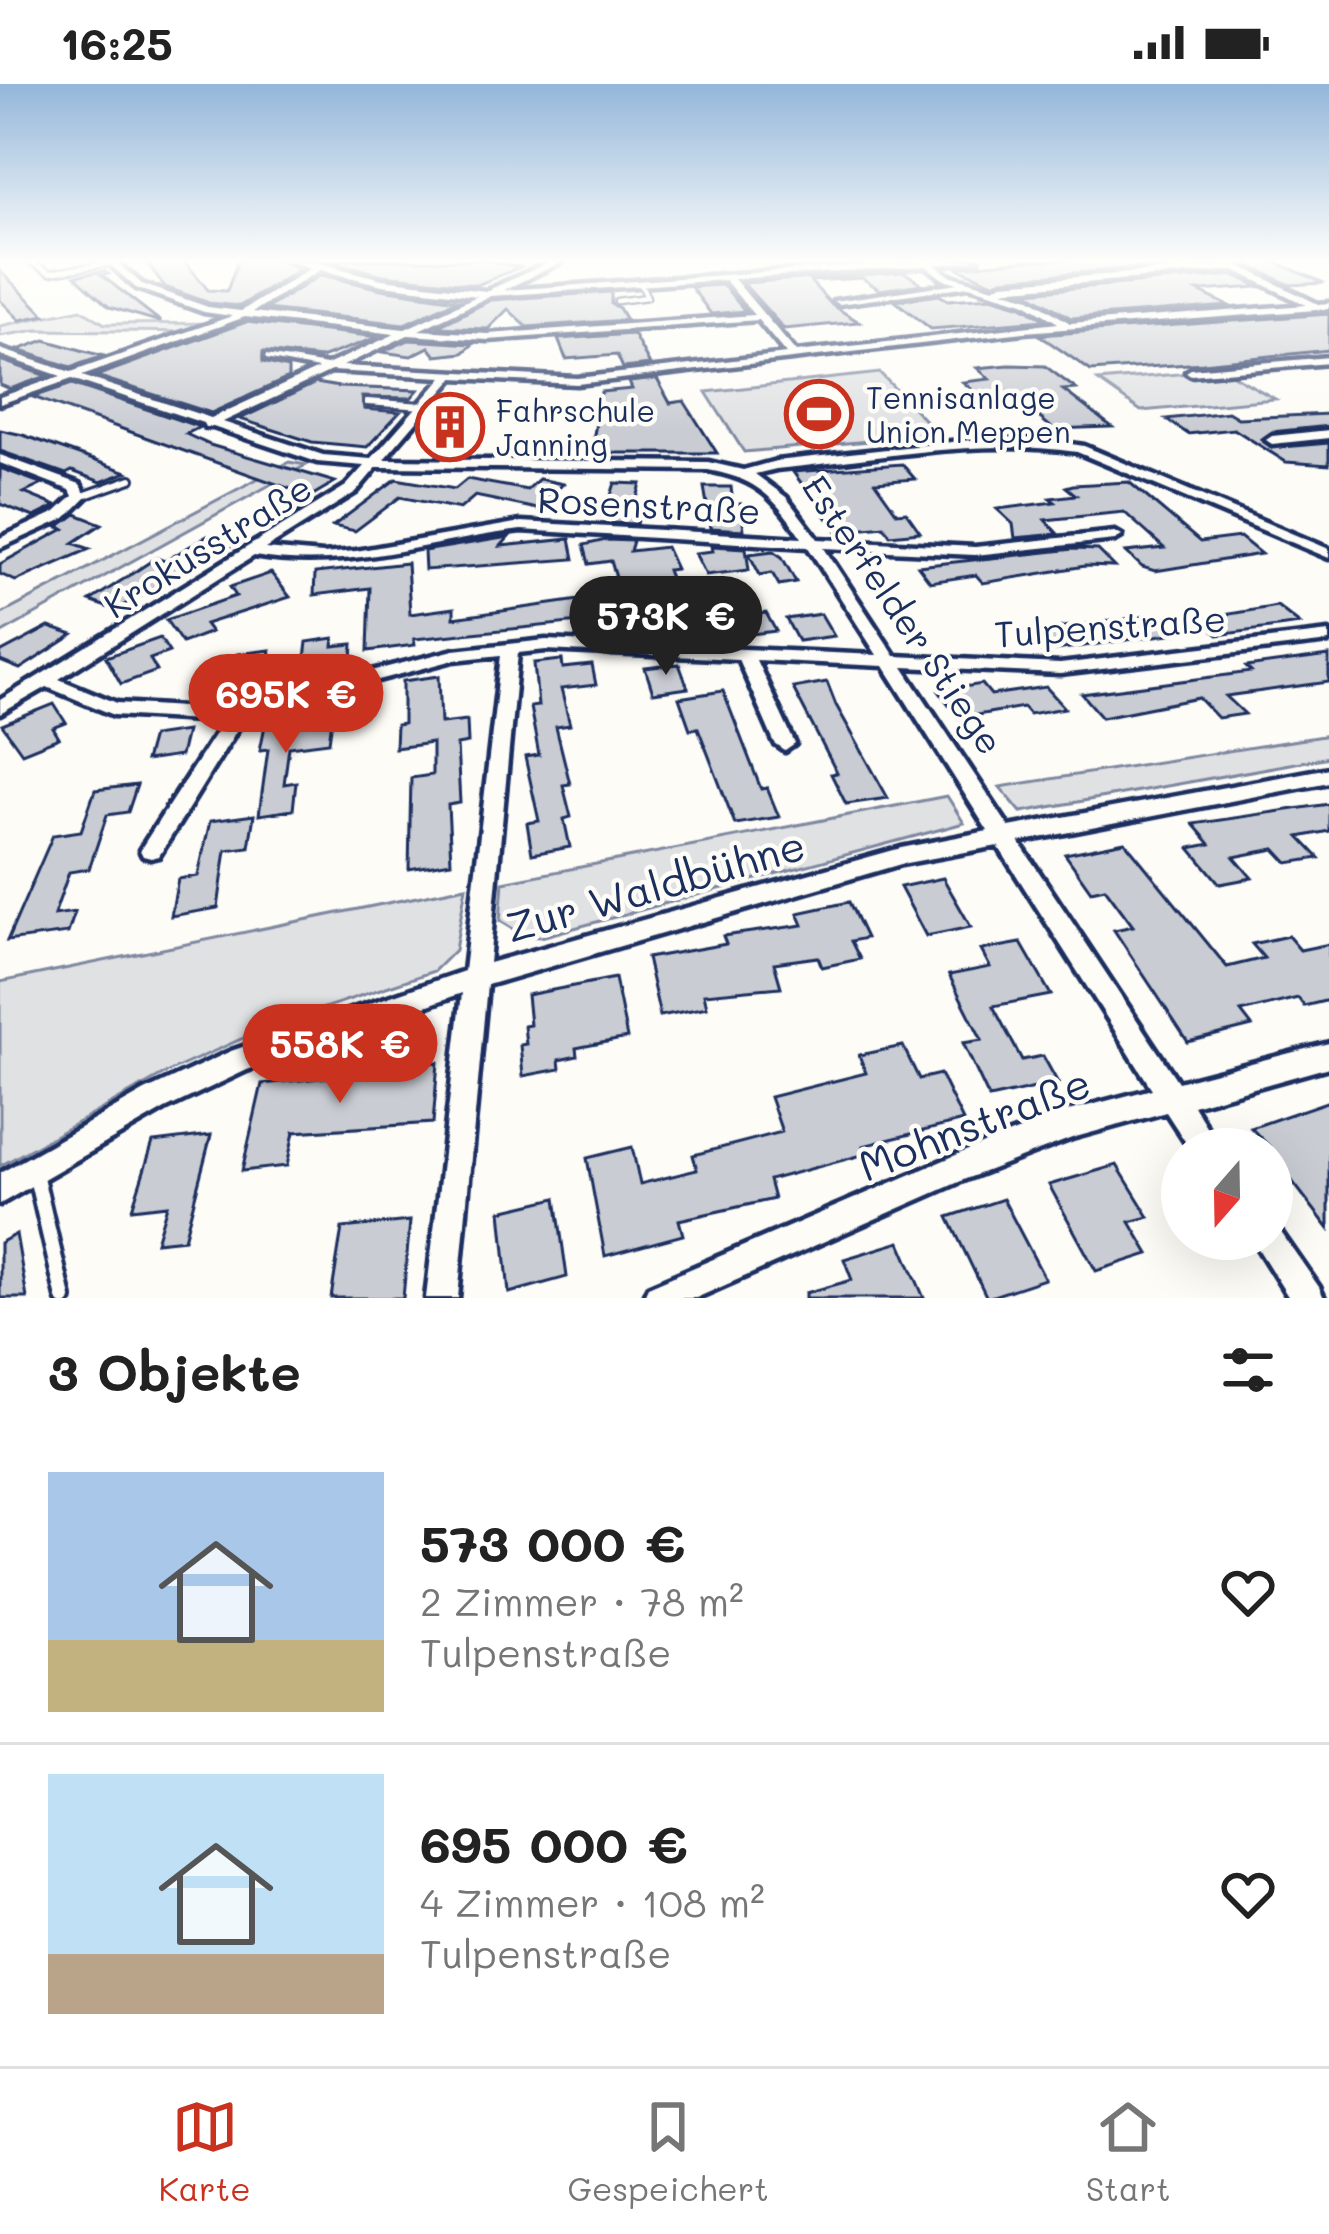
<!DOCTYPE html>
<html lang="de">
<meta charset="utf-8">
<style>
:root{--surface:#fff;--page:#f6f6f6;--text:#222;--muted:#767676;--line:#e0e0e0;--accent:#c8321e}
body{margin:0;font-family:Mali,sans-serif;background:var(--page);color:var(--text);height:100vh;display:flex;flex-direction:column;font-size:45px;white-space:nowrap}
*{box-sizing:border-box;margin:0}
p{font-size:39px;color:var(--muted)}
.icon{flex:none;width:66px;height:66px;fill:none;stroke:currentColor;stroke-width:2;stroke-linecap:round;stroke-linejoin:round}
.map{position:relative;height:1214px;overflow:hidden}
.sheet{display:flex;flex-direction:column;background:var(--surface);flex:1}
.sheet>*{flex:none}
.needle{width:78px;rotate:200deg}
.fabs{position:absolute;left:1161px;top:1044px;display:grid;gap:24px}
.fabs a{display:grid;place-items:center;width:132px;height:132px;border-radius:50%;background:var(--surface);box-shadow:0 12px 48px #0002;font-size:60px}
.price{position:absolute;translate:-50% -102px;padding:0 27px;border-radius:42px;background:var(--accent);color:#fff;font-size:39px;line-height:78px;filter:drop-shadow(0 3px 6px #0008)}
.price::after{content:'';position:absolute;left:50%;top:72px;width:36px;height:27px;margin-left:-18px;background:inherit;clip-path:polygon(0 0,100% 0,50% 100%)}
.price.active{background:#222;color:#fff}
ul{padding:0;list-style:none}
li{display:flex;align-items:center;gap:36px;height:300px;padding:0 48px}
li+li{border-top:3px solid var(--line)}
li span{display:grid;place-items:center;flex:none;width:336px;height:240px;border-radius:0px;color:#555}
li>.icon{margin-inline-start:auto}
span .icon{width:144px;height:144px;fill:#fffc;stroke-width:1}
li b{font-size:51px}
h2{display:flex;justify-content:space-between;align-items:center;height:144px;padding:0 48px;font-size:51px}
.status{display:flex;justify-content:space-between;align-items:center;height:84px;padding:0 60px;background:var(--surface);direction:ltr}
.status svg{height:33px;fill:currentColor}
.tab-bar{display:flex;justify-content:space-around;align-items:center;height:168px;border-top:3px solid var(--line);background:var(--surface);font-size:33px;color:var(--muted)}
.tab-bar a{display:grid;justify-items:center;gap:6px}
.tab-bar .active{color:var(--accent)}
.map>svg:first-child{display:block}
.green{fill:#e0e1e3;stroke:#7e88a0;stroke-width:3}
.building{fill:#c9ccd3;stroke:#1b2f5e;stroke-width:3}
.lines{fill:none;stroke-linecap:round;stroke-linejoin:round}
.lane-far2-casing{stroke:#1b2f5e;stroke-width:9}
.lane-far1-casing{stroke:#1b2f5e;stroke-width:12}
.lane-casing{stroke:#1b2f5e;stroke-width:22}
.street-casing{stroke:#1b2f5e;stroke-width:9}
.lane-far2{stroke:#fdfcf7;stroke-width:4.5}
.lane-far1{stroke:#fdfcf7;stroke-width:6}
.lane{stroke:#fdfcf7;stroke-width:14}
.street{fill:#fdfcf7;fill-rule:evenodd}
.labels{text-anchor:middle;dominant-baseline:central;stroke-width:9;stroke-linejoin:round;paint-order:stroke}
.far-poi-label{font-size:30px;fill:#1b2f5e;stroke:#fdfcf7;text-anchor:start}
.street-label{font-size:36px;fill:#1b2f5e;stroke:#fdfcf7}
.near-street-label{font-size:42px;fill:#1b2f5e;stroke:#fdfcf7}
</style>
<div class="status"><b>16:25</b><svg viewBox="0 0 49 12"><path d="M0 12V9h3v3zM5 12V6h3v6zM10 12V3h3v9zM15 12V0h3v12zM26 1h20v11H26zM47 4h2v5h-2z"/></svg></div>
<div class="map">
<svg width="1329" height="1214" viewBox="0 0 1329 1214">
<rect width="100%" height="100%" fill="#fdfcf7"/>
<filter id="ink" filterUnits="userSpaceOnUse"><feTurbulence type="fractalNoise" baseFrequency=".00833" numOctaves="2"/><feDisplacementMap in="SourceGraphic" scale="24" xChannelSelector="R" yChannelSelector="G"/><feConvolveMatrix kernelMatrix="1 2 1 2 8 2 1 2 1" color-interpolation-filters="sRGB"/></filter>
<g filter="url(#ink)">
<!-- green -->
<g class="green">
<polygon points="81,225 105,240 223,239 199,248 37,246 0,252 0,242"/>
<polygon points="1224,286 1275,315 1141,327 1098,297"/>
<polygon points="880,289 939,351 744,368 706,308"/>
<polygon points="289,378 306,381 0,550 0,531"/>
<polygon points="1329,651 1329,673 1021,728 1000,703"/>
<polygon points="947,712 964,739 541,853 525,852 500,837 503,798"/>
<polygon points="466,803 455,866 434,887 268,943 168,988 0,1082 0,898"/>
</g>
<!-- building -->
<g class="building">
<polygon points="145,176 184,176 208,206 227,207 238,176 281,176 300,185 240,222 209,219 165,203"/>
<polygon points="326,176 481,176 520,183 477,201 383,191"/>
<polygon points="1028,176 1199,176 1203,178 1002,195 993,199 956,183"/>
<polygon points="1273,177 1324,199 1290,201 1244,179"/>
<polygon points="0,187 34,220 45,231 20,236 0,216"/>
<polygon points="104,187 108,190 101,191 161,238 109,223 75,192"/>
<polygon points="904,188 922,200 880,206 862,194 810,197 832,221 859,238 784,245 743,199"/>
<polygon points="321,191 381,205 457,216 404,240 266,225"/>
<polygon points="1234,191 1259,203 1198,207 1229,222 1071,234 1027,208"/>
<polygon points="723,201 745,227 711,230 691,203"/>
<polygon points="611,208 611,220 619,224 626,236 527,243 508,225 488,245 437,243 491,216"/>
<polygon points="939,211 948,216 991,213 1022,222 1045,236 931,245 895,217"/>
<polygon points="1329,230 1329,266 1203,279 1091,287 1039,251"/>
<polygon points="246,238 378,253 321,274 263,268 263,278 288,284 288,294 211,329 96,292"/>
<polygon points="633,250 650,281 623,284 617,271 566,275 558,255"/>
<polygon points="45,256 92,269 104,272 71,283 18,266"/>
<polygon points="409,256 473,260 463,269 436,272 429,263 411,272 382,268"/>
<polygon points="0,276 47,292 10,305 0,301"/>
<polygon points="1009,281 1045,282 1076,305 1063,306 1112,343 1053,345 1022,319 991,322 963,298 990,295 977,284"/>
<polygon points="657,295 670,319 684,317 717,369 591,369 601,308 632,305 629,298"/>
<polygon points="316,299 339,303 418,306 411,314 362,313 364,325 400,328 367,363 312,358 240,335"/>
<polygon points="72,300 200,343 186,350 210,361 335,398 294,422 299,408 33,313"/>
<polygon points="1228,328 1238,334 1329,330 1329,342 1272,348 1262,355 1272,364 1329,359 1329,381 1286,378 1234,345 1188,350 1166,335"/>
<polygon points="0,346 23,351 127,388 101,398 72,387 66,390 0,367"/>
<polygon points="902,380 915,395 875,398 897,429 906,428 920,448 890,451 884,442 837,447 793,388"/>
<polygon points="0,384 43,400 24,409 56,422 34,433 0,420"/>
<polygon points="396,395 455,405 467,395 527,406 539,395 563,400 538,425 475,412 460,425 400,413 355,447 333,442"/>
<polygon points="1129,398 1200,458 1240,453 1261,470 1155,487 1142,483 1126,468 1164,464 1124,428 1045,436 1058,450 1015,454 1013,440 997,425 1055,418 1050,414 1076,411 1066,403 1073,401"/>
<polygon points="615,399 641,400 635,421 642,421 637,440 611,439 616,421 608,421"/>
<polygon points="704,403 731,403 733,420 741,420 744,446 711,444"/>
<polygon points="76,430 102,440 73,459 90,465 16,497 0,490 0,480 64,445 58,443"/>
<polygon points="207,452 234,460 115,526 90,517 156,474 165,477"/>
<polygon points="509,453 501,462 570,455 574,475 425,486 424,467"/>
<polygon points="606,456 633,457 630,467 666,463 676,485 667,486 680,520 734,513 744,532 766,529 776,547 735,552 729,540 669,548 665,537 611,543 608,535 414,555 415,561 368,567 370,504 314,511 315,489 407,479 410,530 454,524 454,534 621,510 611,477 589,480 584,461"/>
<polygon points="712,462 746,464 749,486 706,491 695,469 713,467"/>
<polygon points="1074,465 1098,466 1115,483 1085,482 983,499 976,491 930,498 918,482"/>
<polygon points="773,467 782,473 796,498 779,501 772,489 760,491 749,470"/>
<polygon points="271,489 290,513 205,540 211,548 182,559 166,536 236,512 230,503"/>
<polygon points="1277,522 1300,540 1218,551 1200,535"/>
<polygon points="821,530 834,552 798,557 786,535"/>
<polygon points="1157,531 1177,549 1042,568 1025,548"/>
<polygon points="49,543 73,551 20,585 0,577 0,569"/>
<polygon points="160,554 169,568 150,575 157,587 121,600 106,573"/>
<polygon points="334,554 333,562 353,560 352,577 304,583 307,558"/>
<polygon points="270,566 266,597 232,602 237,570"/>
<polygon points="1329,572 1329,598 1226,612 1245,630 1218,634 1199,614 1102,633 1082,610 1251,588 1246,583"/>
<polygon points="562,576 563,584 592,581 596,601 561,605 570,641 556,643 570,700 563,701 571,733 564,735 570,763 532,770 527,739 539,737 525,673 539,671 530,623 538,622 534,579"/>
<polygon points="679,580 688,604 653,609 645,584"/>
<polygon points="439,592 441,639 467,636 468,659 457,661 460,719 448,721 451,778 409,785 411,694 432,691 432,659 395,664 396,641 403,640 403,597"/>
<polygon points="827,598 836,621 888,714 846,720 831,690 837,689 793,604"/>
<polygon points="982,600 991,611 1046,603 1065,624 1029,630 1023,623 959,634 939,607"/>
<polygon points="723,607 761,705 767,704 779,733 735,740 698,644 690,645 679,614"/>
<polygon points="54,620 66,639 53,644 59,654 22,669 2,641"/>
<polygon points="301,628 299,639 332,636 329,658 289,663 284,700 296,698 293,726 259,731 268,665 260,666 267,632"/>
<polygon points="186,647 180,672 145,677 152,652"/>
<polygon points="137,701 128,728 107,731 89,785 69,788 54,831 75,828 68,849 7,857 53,751 81,747 95,706"/>
<polygon points="1329,720 1329,747 1299,753 1319,774 1288,779 1275,765 1234,773 1252,794 1220,800 1190,764 1210,760 1193,740"/>
<polygon points="254,731 249,763 226,766 218,824 171,832 178,795 198,792 210,737"/>
<polygon points="1125,758 1227,883 1264,874 1252,860 1288,852 1300,866 1329,860 1329,916 1304,922 1298,914 1241,928 1252,942 1188,958 1114,846 1133,842 1105,804 1091,807 1065,770"/>
<polygon points="943,794 971,843 926,852 900,803"/>
<polygon points="849,818 866,854 851,857 860,875 822,883 818,873 774,879 781,903 704,910 707,923 660,932 647,874 726,860 723,852 803,841 798,829"/>
<polygon points="1021,859 1051,911 993,922 1022,976 1043,972 1058,999 989,1014 963,959 982,956 949,891 990,883 981,866"/>
<polygon points="615,894 627,954 576,964 577,972 559,976 560,985 523,992 520,961 526,960 524,942 530,941 527,911"/>
<polygon points="903,962 919,995 940,990 963,1037 863,1062 866,1070 769,1096 774,1115 679,1136 683,1151 605,1172 587,1074 632,1063 640,1100 697,1086 693,1071 782,1048 770,1013 866,989 859,971"/>
<polygon points="399,973 398,982 438,978 433,1039 294,1048 287,1082 242,1087 262,1000 360,990 362,977"/>
<polygon points="1329,1017 1329,1145 1272,1071 1272,1065 1251,1044"/>
<polygon points="211,1051 184,1155 156,1158 167,1121 132,1125 153,1058"/>
<polygon points="1117,1081 1149,1133 1130,1138 1149,1170 1096,1187 1049,1101"/>
<polygon points="556,1114 567,1193 509,1209 501,1127"/>
<polygon points="1003,1115 1045,1195 987,1214 948,1133"/>
<polygon points="410,1137 403,1214 331,1214 342,1144"/>
<polygon points="16,1150 27,1214 0,1214 0,1159"/>
<polygon points="900,1158 924,1214 806,1214 806,1209 852,1196 844,1175"/>
</g>
<g class="lines">
<!-- lane-far2 casing -->
<g class="lane-far2-casing">
<g id="lane-far2">
<polyline points="27,176 50,189 111,179"/>
<polyline points="617,217 647,213 640,199"/>
</g>
</g>
<!-- lane-far1 casing -->
<g class="lane-far1-casing">
<g id="lane-far1">
<polyline points="367,318 423,322"/>
<polyline points="80,413 131,395"/>
</g>
</g>
<!-- lane casing -->
<g class="lane-casing">
<polyline id="lane" points="35,1089 64,1214"/>
</g>
<!-- street casing -->
<g class="street-casing">
<g id="street">
<path d="M 105,176 L 114,176 L 142,200 L 208,223 L 241,227 L 311,184 L 285,176 L 320,179 L 382,195 L 486,207 L 554,176 L 565,176 L 504,206 L 938,176 L 978,176 L 935,181 L 949,191 L 994,204 L 1002,199 L 1226,181 L 1222,178 L 1228,176 L 1318,220 L 1329,219 L 1329,225 L 1024,248 L 577,300 L 454,294 L 384,375 L 708,378 L 743,386 L 776,377 L 970,356 L 1046,356 L 1084,362 L 1329,465 L 1329,474 L 1077,368 C 977,353 876,375 776,385 L 755,390 L 786,413 L 818,455 L 975,463 L 1115,448 L 1122,452 L 1115,456 L 975,471 L 824,464 L 895,572 L 1060,580 L 1329,548 L 1329,558 L 1060,590 L 903,583 L 1009,743 L 1329,684 L 1329,698 L 1019,758 L 1178,998 L 1329,959 L 1329,983 L 1193,1021 L 1220,1065 L 1190,1065 L 1166,1028 L 1072,1054 L 968,1094 L 696,1214 L 643,1214 L 648,1203 L 963,1068 L 1072,1026 L 1152,1005 L 998,762 L 901,780 L 487,901 L 458,1214 L 426,1214 L 462,909 L 247,986 L 165,1025 L 0,1120 L 0,1089 L 145,1007 L 231,967 L 464,887 L 501,571 L 454,576 L 246,631 L 159,772 L 151,774 L 143,772 L 140,766 L 225,634 L 200,636 L 114,631 L 47,603 L 0,630 L 0,616 L 346,402 L 364,382 L 317,378 L 213,343 L 205,343 L 203,339 L 72,295 L 0,320 L 0,313 L 61,292 L 0,271 L 0,265 L 71,288 L 232,232 L 204,228 L 136,204 ZM 926,182 L 943,195 L 958,199 L 834,217 L 839,220 L 969,202 L 1024,218 L 1058,239 L 796,268 L 734,195 ZM 320,186 L 382,201 L 477,212 L 405,245 L 253,228 ZM 1235,186 L 1306,221 L 1070,239 L 1030,214 L 1002,206 ZM 725,196 L 754,231 L 488,250 L 419,246 L 490,212 ZM 245,233 L 395,250 L 327,281 L 266,271 L 266,275 L 318,285 L 211,334 L 82,292 ZM 758,236 L 786,270 L 577,294 L 343,282 L 408,251 L 488,256 ZM 331,287 L 443,293 L 371,375 L 323,371 L 223,338 ZM 377,383 L 708,386 C 758,395 775,414 802,454 L 521,438 L 356,467 L 323,470 L 265,465 L 356,408 ZM 521,446 L 808,463 L 877,571 L 546,556 L 454,566 L 239,621 L 200,624 L 117,619 L 59,595 L 254,472 C 347,488 429,457 521,446 ZM 546,566 L 738,575 L 775,660 L 785,667 L 795,660 L 756,576 L 884,582 L 988,747 L 901,764 L 489,879 L 518,569 Z"/>
<polygon points="1329,273 1329,279 1191,291 1186,288 1191,285"/>
<polygon points="1329,346 1329,354 1272,360 1266,356 1272,352"/>
<polygon points="0,371 80,400 87,413 66,434 0,464 0,454 56,428 73,412 70,406 0,379"/>
<polygon points="1272,1142 1278,1144 1319,1203 1324,1214 1289,1214 1252,1155 1272,1155"/>
</g>
</g>
<!-- lane-far2 -->
<use href="#lane-far2" class="lane-far2"/>
<!-- lane-far1 -->
<use href="#lane-far1" class="lane-far1"/>
<!-- lane -->
<use href="#lane" class="lane"/>
<!-- street -->
<use href="#street" class="street"/>
</g>
</g>
<!-- sky -->
<linearGradient id="sky" x2="0" y2="1"><stop stop-color="#93b6da"/><stop offset="0.51" stop-color="#fefefb"/><stop offset="1" stop-color="#fefefb" stop-opacity="0"/></linearGradient>
<rect width="1329" height="346" fill="url(#sky)"/>
<!-- icons -->
<defs>
<g id="stadium-ring" transform="scale(3.45)"><circle r="9.5" fill="#fdfcf7" stroke="#c8321e" stroke-width="1.5"/><path d="M0-5a6.5 5 0 1 0 0 10a6.5 5 0 1 0 0-10ZM-3.5-1.8h7v3.6h-7Z" fill="#c8321e"/></g>
<g id="building-ring" transform="scale(3.45)"><circle r="9.5" fill="#fdfcf7" stroke="#c8321e" stroke-width="1.5"/><path d="M-4-6H4V6H1V3H-1V6H-4ZM-2.5-4.3h1.7v1.8h-1.7ZM.8-4.3h1.7v1.8H.8ZM-2.5-1h1.7V.8h-1.7ZM.8-1h1.7V.8H.8Z" fill="#c8321e"/></g>
</defs>
<g fill-rule="evenodd">
<use href="#stadium-ring" x="819" y="330"/>
<use href="#building-ring" x="450" y="343"/>
</g>
<g class="labels">
<!-- far-poi labels -->
<g class="far-poi-label">
<text x="866" y="313">Tennisanlage<tspan x="866" dy="34">Union Meppen</tspan></text>
<text x="496" y="326">Fahrschule<tspan x="496" dy="34">Janning</tspan></text>
</g>
<!-- street labels -->
<g class="street-label">
<text transform="translate(649 420) rotate(3)">Rosenstraße</text>
<text transform="translate(207 461) rotate(-32)">Krokusstraße</text>
<text transform="translate(904 530) rotate(56)">Esterfelder Stiege</text>
<text transform="translate(1110 541) rotate(-4)">Tulpenstraße</text>
</g>
<!-- near-street labels -->
<g class="near-street-label">
<text transform="translate(655 801) rotate(-16)">Zur Waldbühne</text>
<text transform="translate(974 1039) rotate(-21)">Mohnstraße</text>
</g>
</g>
</svg>
<div class="fabs">
<a><svg class="needle" viewBox="-14 -14 28 28"><path d="M0-13l5 13h-10z" fill="#e53935"/><path d="M0 13l5-13h-10z" fill="#767676"/></svg></a>
</div>
<b class="price active" style="left:666px;top:594px">573K €</b>
<b class="price" style="left:286px;top:672px">695K €</b>
<b class="price" style="left:340px;top:1022px">558K €</b>
</div>
<section class="sheet">
<h2>3 Objekte<svg class="icon" aria-label="filters" viewBox="0 0 24 24"><path d="M4 7h16M4 17h16"/><circle cx="9" cy="7" r="2"/><circle cx="15" cy="17" r="2"/></svg></h2>
<ul>
<li><span style="background:linear-gradient(#a9c7e8 70%,#c2b280 0)"><svg class="icon" aria-label="home" viewBox="0 0 24 24"><path d="M3 11l9-7 9 7M6 9v11h12V9"/></svg></span><div><b>573 000 €</b><p>2 Zimmer · 78 m²</p><p>Tulpenstraße</p></div><svg class="icon" aria-label="heart" viewBox="0 0 24 24"><path d="M12 20l-8-8c-3-5 5-10 8-4 3-6 11-1 8 4z"/></svg></li>
<li><span style="background:linear-gradient(#bfe0f5 75%,#b9a48a 0)"><svg class="icon" aria-label="home" viewBox="0 0 24 24"><path d="M3 11l9-7 9 7M6 9v11h12V9"/></svg></span><div><b>695 000 €</b><p>4 Zimmer · 108 m²</p><p>Tulpenstraße</p></div><svg class="icon" aria-label="heart" viewBox="0 0 24 24"><path d="M12 20l-8-8c-3-5 5-10 8-4 3-6 11-1 8 4z"/></svg></li>
</ul>
</section>
<nav class="tab-bar">
<a class="active"><svg class="icon" aria-label="map" viewBox="0 0 24 24"><path d="M3 6l6-2 6 2 6-2v14l-6 2-6-2-6 2zM9 4v14M15 6v14"/></svg>Karte</a>
<a><svg class="icon" aria-label="saved" viewBox="0 0 24 24"><path d="M7 4h10v16l-5-4-5 4z"/></svg>Gespeichert</a>
<a><svg class="icon" aria-label="home" viewBox="0 0 24 24"><path d="M3 11l9-7 9 7M6 9v11h12V9"/></svg>Start</a>
</nav>
